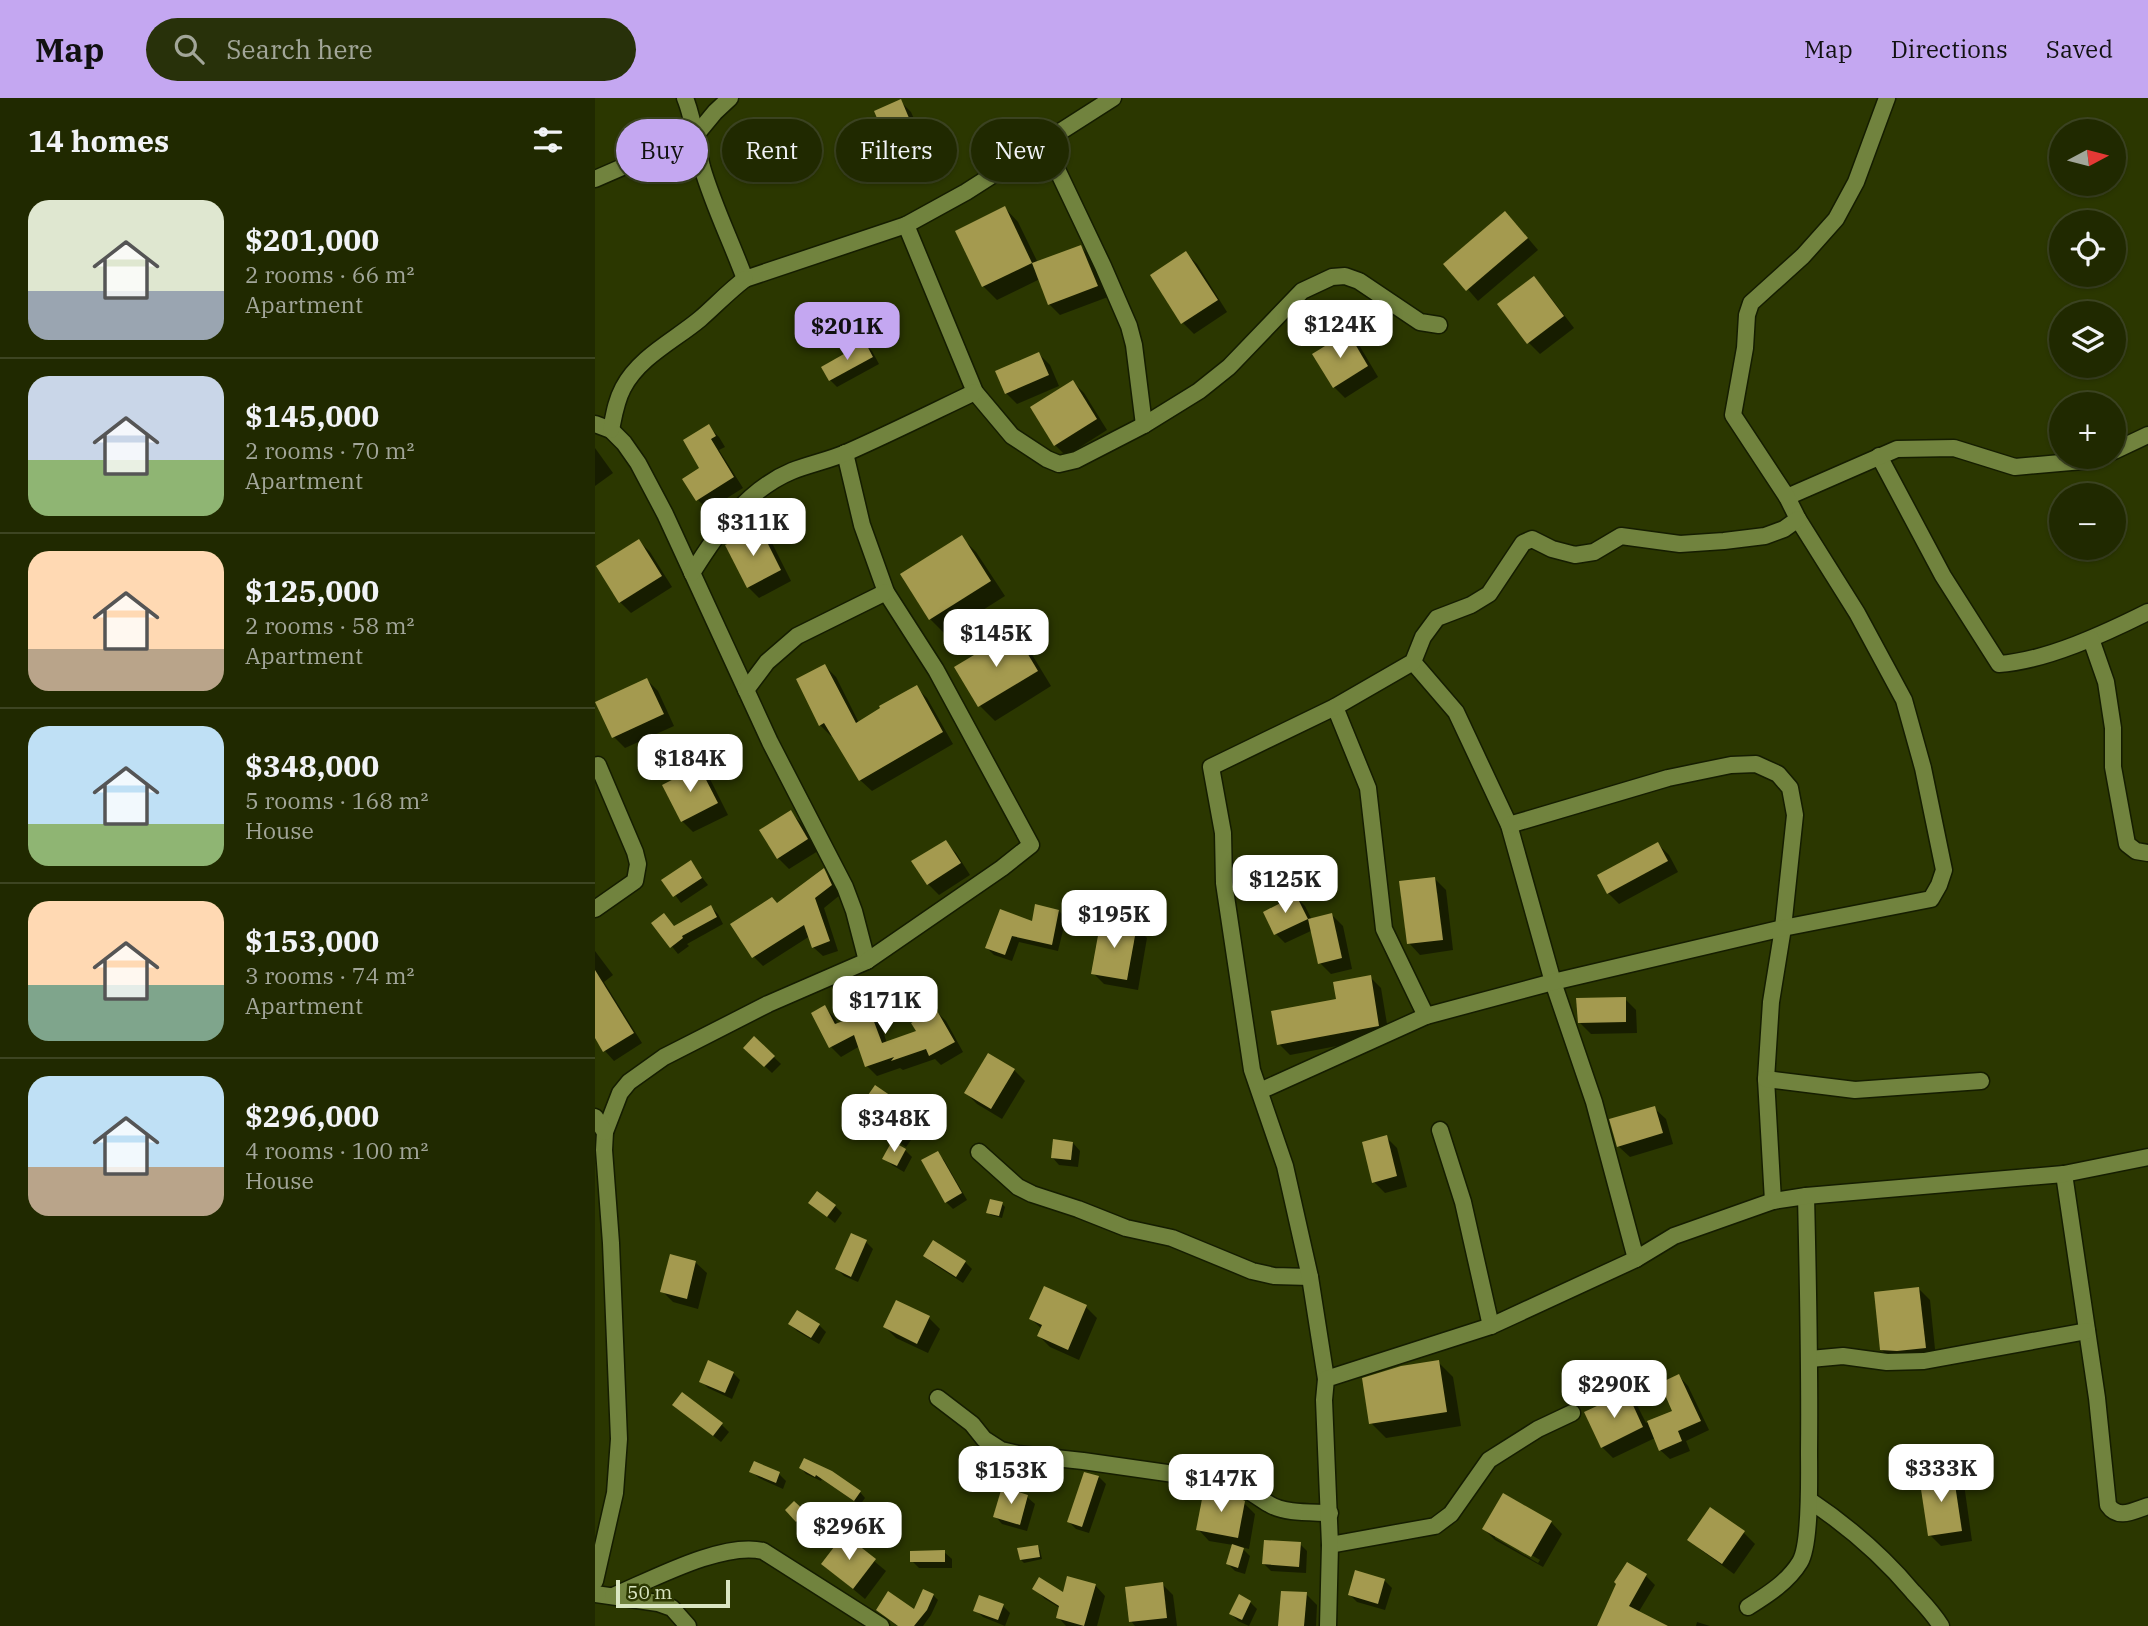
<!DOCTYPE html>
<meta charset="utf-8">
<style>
:root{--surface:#202900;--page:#28310a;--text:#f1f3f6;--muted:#a2a699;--line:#3d4522;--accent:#c4a7f1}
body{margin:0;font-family:"IBM Plex Serif",serif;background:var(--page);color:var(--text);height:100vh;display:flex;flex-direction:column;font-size:26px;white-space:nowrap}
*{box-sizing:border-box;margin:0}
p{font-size:23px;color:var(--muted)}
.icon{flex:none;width:38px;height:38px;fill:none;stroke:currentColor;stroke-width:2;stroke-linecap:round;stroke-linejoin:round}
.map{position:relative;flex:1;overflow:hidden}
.sheet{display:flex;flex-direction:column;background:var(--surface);width:595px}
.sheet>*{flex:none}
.banner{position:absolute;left:21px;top:21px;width:665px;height:63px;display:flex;gap:14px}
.needle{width:46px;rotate:83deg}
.tools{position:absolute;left:1454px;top:21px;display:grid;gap:14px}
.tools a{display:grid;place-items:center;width:77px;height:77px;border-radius:50%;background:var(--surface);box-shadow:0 2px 5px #0004,0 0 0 2px var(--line);font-size:35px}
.scale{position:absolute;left:21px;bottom:18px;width:114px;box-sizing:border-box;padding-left:7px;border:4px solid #dae6c2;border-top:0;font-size:19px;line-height:24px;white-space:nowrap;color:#dae6c2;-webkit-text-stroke:5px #2b3700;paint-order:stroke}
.price{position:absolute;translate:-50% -60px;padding:0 16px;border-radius:14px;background:#fff;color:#222;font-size:23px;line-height:46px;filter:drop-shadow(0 2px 4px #0008)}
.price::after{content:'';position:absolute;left:50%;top:42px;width:21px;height:16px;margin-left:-10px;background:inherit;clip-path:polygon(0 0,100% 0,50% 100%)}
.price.current{background:var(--accent);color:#111}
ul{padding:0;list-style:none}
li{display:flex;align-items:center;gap:21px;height:175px;padding:0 28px}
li+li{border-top:2px solid var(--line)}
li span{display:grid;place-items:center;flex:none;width:196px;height:140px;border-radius:21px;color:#555}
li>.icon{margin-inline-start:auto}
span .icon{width:84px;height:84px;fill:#fffc;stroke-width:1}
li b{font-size:30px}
h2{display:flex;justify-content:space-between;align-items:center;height:84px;padding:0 28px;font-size:30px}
.chip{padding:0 24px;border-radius:32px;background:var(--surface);box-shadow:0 2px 5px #0004,0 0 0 2px var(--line);font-size:24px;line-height:63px}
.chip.current{background:var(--accent);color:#111}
header{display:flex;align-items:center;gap:42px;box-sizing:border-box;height:98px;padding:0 35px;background:var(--accent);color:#111}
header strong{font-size:33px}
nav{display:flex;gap:38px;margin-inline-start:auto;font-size:24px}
.search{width:490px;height:63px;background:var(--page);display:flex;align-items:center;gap:18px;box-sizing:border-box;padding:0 24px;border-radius:38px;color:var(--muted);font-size:26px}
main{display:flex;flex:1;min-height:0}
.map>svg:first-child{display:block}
.shadow{fill:#0007;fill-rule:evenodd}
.building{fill:#a49a4f}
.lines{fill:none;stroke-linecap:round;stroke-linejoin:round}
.minor-casing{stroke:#151d00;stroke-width:19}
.minor{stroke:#71833e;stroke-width:16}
</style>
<header>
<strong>Map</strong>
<div class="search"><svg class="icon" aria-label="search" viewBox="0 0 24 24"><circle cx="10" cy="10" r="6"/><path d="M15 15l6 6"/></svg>Search here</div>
<nav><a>Map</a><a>Directions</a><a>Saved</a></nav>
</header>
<main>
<section class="sheet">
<h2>14 homes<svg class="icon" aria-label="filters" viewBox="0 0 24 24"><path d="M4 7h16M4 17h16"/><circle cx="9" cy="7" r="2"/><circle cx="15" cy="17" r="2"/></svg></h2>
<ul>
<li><span style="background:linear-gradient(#dfe7d0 65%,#9aa5b1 0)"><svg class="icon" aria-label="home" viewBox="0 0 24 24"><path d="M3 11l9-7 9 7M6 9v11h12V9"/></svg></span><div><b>$201,000</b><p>2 rooms · 66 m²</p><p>Apartment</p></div></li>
<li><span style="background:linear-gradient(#c9d6e8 60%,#8fb573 0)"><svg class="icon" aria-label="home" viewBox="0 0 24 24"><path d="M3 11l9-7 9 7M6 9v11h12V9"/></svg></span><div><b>$145,000</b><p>2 rooms · 70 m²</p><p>Apartment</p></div></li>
<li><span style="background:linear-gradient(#ffd9b3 70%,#b9a48a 0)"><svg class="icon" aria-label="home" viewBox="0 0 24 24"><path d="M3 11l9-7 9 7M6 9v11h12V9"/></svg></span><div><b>$125,000</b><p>2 rooms · 58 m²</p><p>Apartment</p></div></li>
<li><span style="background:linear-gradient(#bfe0f5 70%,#8fb573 0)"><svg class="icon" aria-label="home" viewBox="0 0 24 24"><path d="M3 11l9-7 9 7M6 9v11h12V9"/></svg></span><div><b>$348,000</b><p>5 rooms · 168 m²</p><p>House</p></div></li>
<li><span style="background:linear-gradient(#ffd9b3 60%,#7fa58c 0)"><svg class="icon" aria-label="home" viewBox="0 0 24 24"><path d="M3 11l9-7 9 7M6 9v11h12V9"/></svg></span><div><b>$153,000</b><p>3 rooms · 74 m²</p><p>Apartment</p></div></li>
<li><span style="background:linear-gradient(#bfe0f5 65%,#b9a48a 0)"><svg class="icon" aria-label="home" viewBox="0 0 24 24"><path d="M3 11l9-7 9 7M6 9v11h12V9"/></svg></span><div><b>$296,000</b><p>4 rooms · 100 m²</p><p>House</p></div></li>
</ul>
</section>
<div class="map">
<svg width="1553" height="1528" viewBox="0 0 1553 1528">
<rect width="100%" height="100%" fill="#2b3700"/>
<!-- shadow -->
<g class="shadow">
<polygon points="305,3 316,14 332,50 308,61 296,50"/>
<polygon points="410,110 423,124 443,165 486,149 497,160 513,199 465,217 454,206 445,181 402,202 388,188"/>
<polygon points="921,126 943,152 883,203 851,166"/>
<polygon points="591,155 602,166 632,214 599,236 588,225"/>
<polygon points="939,181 950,192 979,230 945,256 934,245"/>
<polygon points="753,236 764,247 783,279 750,300 739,289"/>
<polygon points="270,246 277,253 284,266 242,289 235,282"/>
<polygon points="444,256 455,267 464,288 422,306 411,295"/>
<polygon points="478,284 489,295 512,332 471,358 460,347"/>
<polygon points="114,329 124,339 130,349 124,352 148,390 113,412 103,402 90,382 107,371"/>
<polygon points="0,350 18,375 0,388"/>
<polygon points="164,432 176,443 196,483 164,500 153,489"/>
<polygon points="366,439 381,454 410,498 350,536 335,521"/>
<polygon points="44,443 55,454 77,489 36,515 25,504"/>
<polygon points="418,535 433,550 456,588 400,623 385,608"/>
<polygon points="230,568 241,579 264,625 321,589 332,600 358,646 277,693 265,682 238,637 236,638 225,627"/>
<polygon points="52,582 63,593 79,628 30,650 19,639"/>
<polygon points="104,670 115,681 133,717 98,734 87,723"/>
<polygon points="195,714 206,725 223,753 194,771 183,760"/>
<polygon points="350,744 361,755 375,777 344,797 333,786"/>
<polygon points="1063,746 1074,757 1083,774 1024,806 1013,795"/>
<polygon points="95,764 113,787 86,805 69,782"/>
<polygon points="228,773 237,782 245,797 229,810 243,853 228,858 218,849 215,838 168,868 159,859 138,826 183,807"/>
<polygon points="840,781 851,792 858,852 825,857 814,845"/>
<polygon points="701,799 710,808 717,822 737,817 748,828 757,871 736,876 725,865 718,832 690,845 681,836 670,814"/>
<polygon points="116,809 123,816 128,826 92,846 94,848 83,856 58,825 79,829"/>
<polygon points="464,813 471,820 463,853 424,844 417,863 399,857 392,850"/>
<polygon points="541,829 552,840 543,892 509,886 498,875"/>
<polygon points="0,853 18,877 9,884 47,945 19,963 10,953 0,937"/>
<polygon points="775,879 786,890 794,938 695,957 684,946"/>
<polygon points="1030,901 1041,912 1042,935 996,936 985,925"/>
<polygon points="229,909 239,919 243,927 275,915 285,925 292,945 324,934 341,913 351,923 368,954 346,967 340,961 308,972 305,970 282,978 272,968 265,948 246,959 236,949"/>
<polygon points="159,940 186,966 177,975 151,950"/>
<polygon points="419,972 430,983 407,1021 382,1006 371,995"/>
<polygon points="1059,1010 1071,1021 1078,1046 1035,1059 1023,1048"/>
<polygon points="264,1013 317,1014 328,1025 311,1049 275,1024"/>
<polygon points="791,1039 802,1050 812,1089 790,1095 779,1084"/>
<polygon points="478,1045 485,1053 483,1069 464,1067 457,1059"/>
<polygon points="310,1052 317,1059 309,1074 297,1067 289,1060"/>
<polygon points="342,1055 349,1062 372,1102 358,1111 351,1104"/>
<polygon points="215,1105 240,1108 247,1115 240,1125"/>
<polygon points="407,1106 410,1109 407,1120 396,1117 393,1114"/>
<polygon points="257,1137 271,1144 278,1151 263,1184 249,1178 242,1171"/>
<polygon points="330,1158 370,1164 377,1171 368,1185 337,1165"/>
<polygon points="100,1164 112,1175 103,1211 78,1204 67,1193"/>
<polygon points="450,1190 491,1209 502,1220 484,1262 455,1249 444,1238 447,1231 436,1221"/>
<polygon points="1324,1191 1335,1202 1341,1261 1298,1263 1287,1252"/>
<polygon points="334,1220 345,1231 333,1255 301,1240 290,1229"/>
<polygon points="195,1226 224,1227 231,1234 224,1246 202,1233"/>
<polygon points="843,1264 858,1279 866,1328 791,1340 776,1325"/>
<polygon points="138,1275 145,1282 137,1301 113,1290 106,1283"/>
<polygon points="1084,1278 1093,1288 1114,1332 1091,1343 1095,1353 1075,1361 1065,1352 1060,1340 1018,1360 1007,1349 1031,1296 1042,1307 1051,1325 1080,1314"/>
<polygon points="87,1313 127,1327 134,1334 126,1344"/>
<polygon points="206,1370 265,1394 270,1400 265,1407 227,1381 226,1383 211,1376"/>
<polygon points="156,1373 184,1376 191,1383 188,1391 164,1380"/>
<polygon points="1357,1375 1369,1386 1377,1443 1346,1448 1335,1437"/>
<polygon points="504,1379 511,1386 494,1435 481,1431 474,1424"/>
<polygon points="432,1399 440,1406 432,1433 407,1426 400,1418"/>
<polygon points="199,1405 213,1418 205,1426 192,1412"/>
<polygon points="649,1405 660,1416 654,1451 646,1449 655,1458 650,1476 640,1473 633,1466 638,1447 614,1443 603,1431"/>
<path d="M 956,1424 L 967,1436 L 948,1469 L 900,1442 L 889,1431 ZM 900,1436 L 945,1462 L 943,1465 L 900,1440 Z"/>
<polygon points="1149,1435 1160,1446 1139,1476 1106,1452 1095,1441"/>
<polygon points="249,1438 291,1473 270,1501 228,1466"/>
<polygon points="705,1446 712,1453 711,1475 676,1473 669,1466"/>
<polygon points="442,1449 445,1452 447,1461 429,1465 426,1462"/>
<polygon points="349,1454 357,1461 357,1470 324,1470 317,1463"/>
<polygon points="1032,1466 1051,1478 1060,1487 1043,1515 1069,1528 1004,1528"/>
<polygon points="761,1475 790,1483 797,1490 790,1512 762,1504 755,1497"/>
<polygon points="567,1486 578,1497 582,1528 540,1528 536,1523"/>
<polygon points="500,1487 510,1498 502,1528 471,1528 463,1519 465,1510 450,1501 439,1490 469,1496"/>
<polygon points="711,1496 722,1507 721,1528 685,1528"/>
<polygon points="338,1497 343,1502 336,1517 328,1528 308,1528 303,1525 301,1527 288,1517 319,1513"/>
<polygon points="655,1504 662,1511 654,1528 643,1523 636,1516"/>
<polygon points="408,1508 415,1515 410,1528 388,1519 380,1512"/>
<polygon points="1102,1524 1115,1528 1101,1528"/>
</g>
<!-- building -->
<g class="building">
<polygon points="306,1 322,39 295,51 279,13"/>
<polygon points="410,108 437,165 387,189 360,133"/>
<polygon points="910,113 933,140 871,193 848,166"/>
<polygon points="486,147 503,188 453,207 437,165"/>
<polygon points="591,153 623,202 586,226 555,177"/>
<polygon points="939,178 969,218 932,246 902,206"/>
<polygon points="753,234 773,268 738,290 717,256"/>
<polygon points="270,244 278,259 234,283 226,269"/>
<polygon points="444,254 454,277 410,296 400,273"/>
<polygon points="478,282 502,321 459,348 435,309"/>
<polygon points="114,326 121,338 116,341 139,379 101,403 87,381 104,370 88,342"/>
<polygon points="165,430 186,472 152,490 130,447"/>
<polygon points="367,437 396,483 334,522 305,476"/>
<polygon points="44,441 67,478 24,505 1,468"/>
<polygon points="419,533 443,573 383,609 359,569"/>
<polygon points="230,566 261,625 285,610 284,608 322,587 348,634 264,683 229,625 224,628 201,581"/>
<polygon points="52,580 69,616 17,640 0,604"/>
<polygon points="104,668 123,705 86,724 67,687"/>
<polygon points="196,712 213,741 182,761 164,732"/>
<polygon points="351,742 366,765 332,787 316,763"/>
<polygon points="1063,744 1073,763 1012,796 1002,777"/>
<polygon points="96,762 107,780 78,799 66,782"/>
<polygon points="229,770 237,787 220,800 235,843 217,850 209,827 157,860 135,826 177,799 182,805"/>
<polygon points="840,779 848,842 812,846 804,783"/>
<polygon points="701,797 713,821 679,837 668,814"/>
<polygon points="440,806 464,812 457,847 417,838 410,857 390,850 405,811 437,823"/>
<polygon points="116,807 122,819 87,838 88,840 75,850 56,825 69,815 79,828"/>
<polygon points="737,815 747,860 723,866 713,821"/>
<polygon points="506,821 542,827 532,882 496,876"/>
<polygon points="0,872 39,935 8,954 0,940"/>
<polygon points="776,877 784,928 682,947 676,913 741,901 738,884"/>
<polygon points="1031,899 1031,924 983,925 981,900"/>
<polygon points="230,907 240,926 275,913 287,945 321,933 316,925 341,911 360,944 334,958 331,951 296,963 299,959 270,969 259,937 234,950 216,915"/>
<polygon points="159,938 180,958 169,969 148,950"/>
<polygon points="393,955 420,971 396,1011 369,995"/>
<polygon points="280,987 318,1013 299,1039 262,1013"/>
<polygon points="1060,1008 1068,1035 1022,1049 1014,1021"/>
<polygon points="792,1037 802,1078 777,1085 767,1044"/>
<polygon points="458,1041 478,1044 476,1062 456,1060"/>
<polygon points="297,1043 311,1051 302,1068 287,1061"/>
<polygon points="343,1053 367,1095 350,1105 326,1062"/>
<polygon points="222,1093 241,1107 232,1119 213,1105"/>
<polygon points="395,1101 408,1104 404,1118 391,1115"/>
<polygon points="256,1135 272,1142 256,1179 240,1171"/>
<polygon points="338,1142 371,1163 361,1179 328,1158"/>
<polygon points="75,1156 101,1163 92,1201 65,1194"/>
<polygon points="449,1188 492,1207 473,1252 442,1238 447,1227 434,1221"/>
<polygon points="1324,1189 1331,1250 1302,1253 1285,1252 1279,1194"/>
<polygon points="301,1202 335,1218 322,1246 288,1229"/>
<polygon points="202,1212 225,1226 216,1240 193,1226"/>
<polygon points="113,1262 139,1274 130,1295 104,1284"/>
<polygon points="844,1262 852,1314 774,1326 767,1280 806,1268"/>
<polygon points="1084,1276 1106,1323 1083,1333 1087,1343 1064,1353 1052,1323 1077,1313 1065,1285"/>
<polygon points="87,1294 128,1325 118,1338 77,1307"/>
<polygon points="1032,1294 1048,1329 1006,1350 989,1314"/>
<polygon points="209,1360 237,1373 266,1393 259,1403 221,1377 220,1379 204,1370"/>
<polygon points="159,1363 185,1374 181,1385 154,1374"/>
<polygon points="1358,1373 1367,1433 1333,1438 1324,1378"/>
<polygon points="489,1374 504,1378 487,1429 472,1424"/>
<polygon points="407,1389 433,1397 425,1427 398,1419"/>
<polygon points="609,1391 632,1394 650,1403 643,1440 601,1432"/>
<polygon points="908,1395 957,1423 936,1459 887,1431"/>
<polygon points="199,1403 211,1414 201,1424 190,1412"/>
<polygon points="1115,1409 1150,1433 1127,1466 1092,1442"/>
<polygon points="249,1436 281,1461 258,1491 226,1466"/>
<polygon points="669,1442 706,1444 704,1469 667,1466"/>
<polygon points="637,1446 649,1450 643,1470 631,1466"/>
<polygon points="443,1447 445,1459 425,1462 422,1450"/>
<polygon points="350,1452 350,1464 315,1464 315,1453"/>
<polygon points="1032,1464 1052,1476 1034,1508 1073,1528 1002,1528 1021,1486 1019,1484"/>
<polygon points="760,1472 790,1481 783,1506 753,1497"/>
<polygon points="472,1478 501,1486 489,1528 461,1520 464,1508 437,1491 444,1479 468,1494"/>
<polygon points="568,1484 572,1520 534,1524 530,1489"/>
<polygon points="328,1491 339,1496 332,1512 319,1528 303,1528 281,1512 293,1493 319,1511"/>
<polygon points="686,1493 712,1494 709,1528 683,1528"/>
<polygon points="644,1496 656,1503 647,1522 634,1516"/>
<polygon points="384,1497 409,1506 403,1522 378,1513"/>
</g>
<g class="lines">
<!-- minor casing -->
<g class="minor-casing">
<g id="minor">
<path d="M 90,0 C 99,22 101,46 107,69 C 118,107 136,143 150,181 L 311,127"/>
<polyline points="518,0 371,94 311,127 380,294 417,338 452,361 464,366 481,362 549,327 604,293 634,269 707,193 737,179 750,178 764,183 825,224 844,227"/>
<polyline points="449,44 508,168 534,228 539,247 549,327"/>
<polyline points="0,81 101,37 120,14 135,0"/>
<polyline points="0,326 16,332 29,345 43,365 70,416 175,644 250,789 259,813 272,863 173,906 69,959 34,984 25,995 10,1034 9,1052 16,1145 24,1341 20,1395 0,1483"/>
<path d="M 16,332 C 19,317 21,303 28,290 C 44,259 80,242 105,221 C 120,208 134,193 150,181"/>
<polyline points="1519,353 1553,337"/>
<polyline points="250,355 267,427 291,494 341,572 436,747 407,770 272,863"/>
<path d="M 1284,358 L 1348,478 L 1404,566 C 1451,563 1511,535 1553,514"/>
<polyline points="1192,399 1302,351 1359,350 1420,369 1499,362 1505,359"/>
<path d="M 97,475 C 122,435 151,392 197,373 C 215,366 235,362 253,354 C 296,335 338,314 380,294"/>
<polyline points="1496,541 1511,584 1518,630 1518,669 1532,746 1541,753 1553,755"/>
<polyline points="818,564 861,614 914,727 958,884 999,1004 1041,1161"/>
<polyline points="151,592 172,564 202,538 291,494"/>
<polyline points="740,609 773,690 789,831 831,918"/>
<polyline points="914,727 1073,680 1136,667 1161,666 1183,676 1195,690 1200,717 1188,830 1176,904 1171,981 1178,1103"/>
<polyline points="0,811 40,783 43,766 40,754 3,667"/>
<polyline points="1171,981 1260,992 1386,983"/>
<polyline points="665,993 831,918 958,884 1188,830 1336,801 1344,787 1349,772 1328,670 1309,602 1262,515 1203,421 1192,399 1138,317 1150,250 1152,217 1156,205 1208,158 1241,121 1261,84 1292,0"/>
<polyline points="0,1019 10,1034"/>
<polyline points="845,1032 868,1104 896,1228"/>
<polyline points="384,1054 423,1089 437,1096 483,1111 531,1130 577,1140 657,1173 679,1178 715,1179"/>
<path d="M 1469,1076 L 1502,1300 L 1513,1407 C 1523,1422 1538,1413 1553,1408"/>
<polyline points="1215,1261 1248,1258 1292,1264 1329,1263 1492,1233"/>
<polyline points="731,1281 715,1179 690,1068 657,972 629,785 628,735 616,669 740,609 818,564 828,539 842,520 876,507 894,496 928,445 937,441 957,451 980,457 999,454 1026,438 1085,446 1129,443 1170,438 1189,431 1203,421"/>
<path d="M 343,1300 L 377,1326 L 389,1341 L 406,1352 L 423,1356 L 488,1363 L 635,1384 C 651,1389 660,1398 674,1406 C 690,1416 716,1414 735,1415"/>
<path d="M 1214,1402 C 1253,1428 1288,1458 1318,1494 C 1328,1505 1338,1515 1346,1528"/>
<polyline points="735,1447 840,1428 856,1416 894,1362 943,1331 977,1315"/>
<polyline points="0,1496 63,1505 77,1510 93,1528"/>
<path d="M 18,1498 C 56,1482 128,1443 168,1453 L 286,1528"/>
<path d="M 1153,1509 C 1172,1497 1193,1484 1205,1464 C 1216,1446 1214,1376 1214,1353 C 1215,1268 1213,1183 1211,1098"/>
<polyline points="733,1528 735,1447 729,1302 731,1281 896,1228 1041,1161 1079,1138 1178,1103 1211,1098 1469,1076 1553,1059"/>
</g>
</g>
<!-- minor -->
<use href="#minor" class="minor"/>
</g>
</svg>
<div class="tools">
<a><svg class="needle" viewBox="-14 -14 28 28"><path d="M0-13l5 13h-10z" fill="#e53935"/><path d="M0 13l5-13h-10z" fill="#a2a699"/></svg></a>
<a><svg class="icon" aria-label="locate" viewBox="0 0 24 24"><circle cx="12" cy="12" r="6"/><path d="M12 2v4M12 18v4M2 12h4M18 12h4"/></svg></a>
<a><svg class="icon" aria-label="layers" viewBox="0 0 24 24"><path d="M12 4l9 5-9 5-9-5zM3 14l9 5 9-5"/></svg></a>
<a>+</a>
<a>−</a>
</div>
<div class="scale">50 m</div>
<b class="price" style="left:745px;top:262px">$124K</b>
<b class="price current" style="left:252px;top:264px">$201K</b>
<b class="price" style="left:158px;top:460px">$311K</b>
<b class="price" style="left:401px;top:571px">$145K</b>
<b class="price" style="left:95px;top:696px">$184K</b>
<b class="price" style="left:690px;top:817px">$125K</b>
<b class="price" style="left:519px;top:852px">$195K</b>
<b class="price" style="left:290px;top:938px">$171K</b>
<b class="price" style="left:299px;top:1056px">$348K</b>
<b class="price" style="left:1019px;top:1322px">$290K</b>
<b class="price" style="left:1346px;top:1406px">$333K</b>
<b class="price" style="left:416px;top:1408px">$153K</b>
<b class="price" style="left:626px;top:1416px">$147K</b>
<b class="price" style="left:254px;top:1464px">$296K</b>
<div class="banner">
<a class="chip current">Buy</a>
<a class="chip">Rent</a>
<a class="chip">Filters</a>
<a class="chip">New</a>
</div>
</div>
</main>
